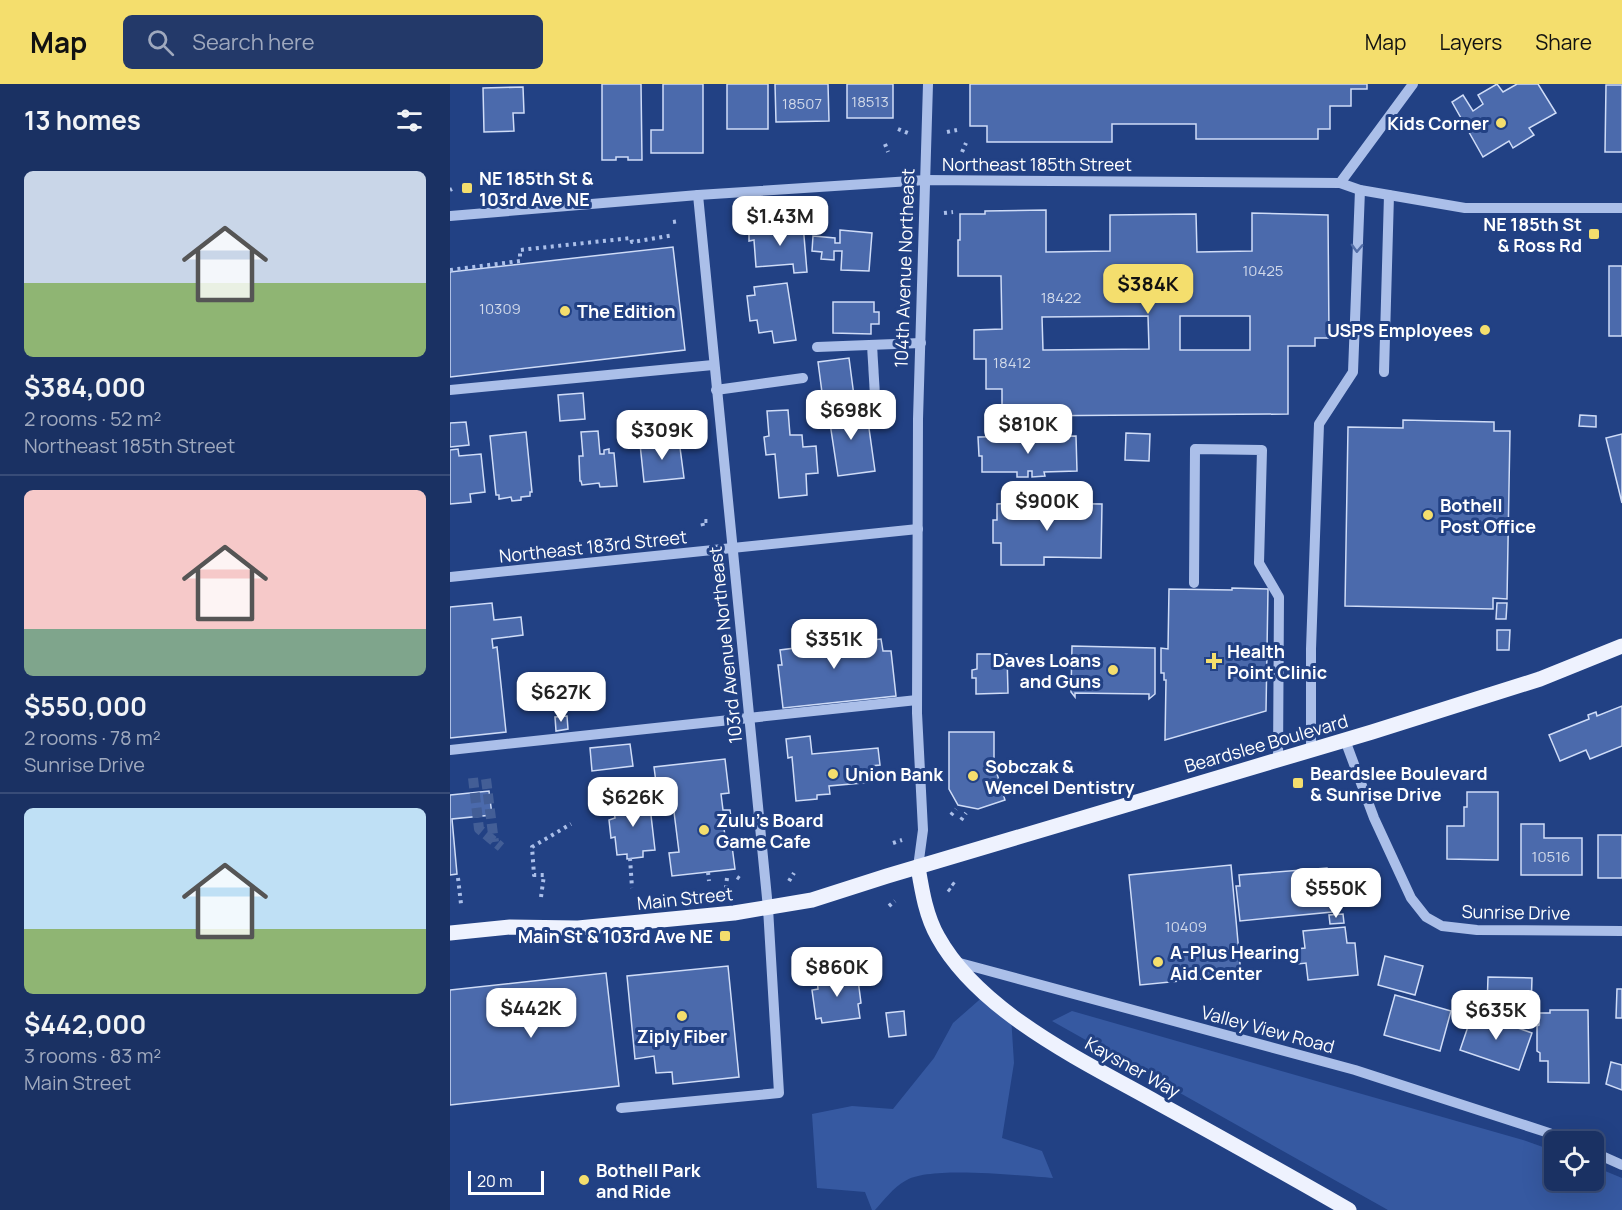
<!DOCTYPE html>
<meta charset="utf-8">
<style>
:root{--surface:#1a3163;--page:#233969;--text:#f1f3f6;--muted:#9fa9be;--line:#384c78;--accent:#f4de6d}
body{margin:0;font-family:Manrope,sans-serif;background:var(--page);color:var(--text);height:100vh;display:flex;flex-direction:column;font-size:22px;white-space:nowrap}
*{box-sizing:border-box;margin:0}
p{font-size:20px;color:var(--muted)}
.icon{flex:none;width:33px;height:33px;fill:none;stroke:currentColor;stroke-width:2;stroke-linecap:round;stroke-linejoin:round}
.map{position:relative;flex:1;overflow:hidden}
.details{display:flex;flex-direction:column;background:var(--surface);width:450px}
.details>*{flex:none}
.buttons{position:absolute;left:1094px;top:1047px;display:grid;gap:12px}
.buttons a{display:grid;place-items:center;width:60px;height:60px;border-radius:9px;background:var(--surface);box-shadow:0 6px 24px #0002,0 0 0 2px var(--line);font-size:30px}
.scale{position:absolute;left:18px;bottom:15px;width:76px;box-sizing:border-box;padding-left:6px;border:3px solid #fff;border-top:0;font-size:16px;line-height:21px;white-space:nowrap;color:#fff;-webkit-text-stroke:4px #224184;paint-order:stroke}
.price{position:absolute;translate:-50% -51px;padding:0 14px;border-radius:12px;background:#fff;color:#222;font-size:20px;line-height:39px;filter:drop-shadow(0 2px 3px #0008)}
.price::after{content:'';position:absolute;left:50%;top:36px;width:18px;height:14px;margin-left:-9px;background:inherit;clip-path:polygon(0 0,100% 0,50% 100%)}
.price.active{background:var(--accent);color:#111}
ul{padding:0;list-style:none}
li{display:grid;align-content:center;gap:12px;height:318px;padding:0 24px}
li+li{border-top:2px solid var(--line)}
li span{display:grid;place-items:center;height:186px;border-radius:9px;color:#555}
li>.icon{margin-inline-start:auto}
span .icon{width:108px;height:108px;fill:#fffc;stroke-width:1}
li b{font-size:26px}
h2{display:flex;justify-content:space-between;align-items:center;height:72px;padding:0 24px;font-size:26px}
header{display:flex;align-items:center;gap:36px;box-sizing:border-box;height:84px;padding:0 30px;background:var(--accent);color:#111}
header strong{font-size:28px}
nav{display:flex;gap:33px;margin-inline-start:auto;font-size:21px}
.search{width:420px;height:54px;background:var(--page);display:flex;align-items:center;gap:15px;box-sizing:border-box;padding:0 21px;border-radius:9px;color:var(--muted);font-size:22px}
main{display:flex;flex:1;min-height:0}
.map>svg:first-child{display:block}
.green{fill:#3659a1}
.building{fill:#4b6aac;stroke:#cfdcf7;stroke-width:1.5;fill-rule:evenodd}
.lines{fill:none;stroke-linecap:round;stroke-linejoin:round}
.minor-tunnel{stroke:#435e96;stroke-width:10;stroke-dasharray:10 5;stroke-linecap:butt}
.path{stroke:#abbfe9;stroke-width:4;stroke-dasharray:3 4.5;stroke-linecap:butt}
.minor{stroke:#abbfe9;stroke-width:10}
.major{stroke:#eef2fe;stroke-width:15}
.oneway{stroke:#526da7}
.poi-dot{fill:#f4de6d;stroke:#224184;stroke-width:2}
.labels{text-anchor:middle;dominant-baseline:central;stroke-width:6;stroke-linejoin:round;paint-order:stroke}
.number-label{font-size:15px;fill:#d2daea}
.poi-label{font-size:18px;font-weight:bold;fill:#fff;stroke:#224184;text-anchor:start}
.street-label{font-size:18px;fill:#fff;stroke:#224184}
</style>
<header>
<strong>Map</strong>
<div class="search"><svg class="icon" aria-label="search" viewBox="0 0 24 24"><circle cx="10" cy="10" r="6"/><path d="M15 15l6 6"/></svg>Search here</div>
<nav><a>Map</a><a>Layers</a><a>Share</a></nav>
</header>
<main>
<section class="details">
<h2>13 homes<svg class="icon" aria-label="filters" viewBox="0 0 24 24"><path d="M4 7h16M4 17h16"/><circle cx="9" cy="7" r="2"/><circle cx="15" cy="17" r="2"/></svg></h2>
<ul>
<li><span style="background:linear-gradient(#c9d6e8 60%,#8fb573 0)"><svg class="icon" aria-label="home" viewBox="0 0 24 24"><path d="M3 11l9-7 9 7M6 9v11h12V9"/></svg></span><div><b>$384,000</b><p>2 rooms · 52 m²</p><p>Northeast 185th Street</p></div></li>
<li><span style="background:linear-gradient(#f6c9c9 75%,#7fa58c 0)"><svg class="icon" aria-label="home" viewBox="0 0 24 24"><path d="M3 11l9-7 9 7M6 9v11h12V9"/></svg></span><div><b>$550,000</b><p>2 rooms · 78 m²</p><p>Sunrise Drive</p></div></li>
<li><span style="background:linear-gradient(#bfe0f5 65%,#8fb573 0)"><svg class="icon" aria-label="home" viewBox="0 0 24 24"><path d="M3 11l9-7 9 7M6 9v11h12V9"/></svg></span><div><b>$442,000</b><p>3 rooms · 83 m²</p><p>Main Street</p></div></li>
</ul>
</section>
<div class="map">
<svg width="1172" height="1126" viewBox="0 0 1172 1126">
<rect width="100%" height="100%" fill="#224184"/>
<!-- green -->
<g class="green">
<path d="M 536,910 L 561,932 L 564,979 L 552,1054 L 592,1067 L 603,1094 C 570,1092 479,1081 455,1097 C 443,1104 434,1116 425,1126 L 422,1126 L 415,1108 L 367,1104 L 362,1030 L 402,1022 L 443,1025 L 484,974 L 503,939 Z"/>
<polygon points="622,927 1073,1056 1104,1067 1104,1096 1143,1096 1143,1082 1172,1094 1172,1126 938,1126 602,937"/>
</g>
<!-- building -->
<g class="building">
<polygon points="152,0 191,0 192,76 178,76 178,73 166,73 166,76 152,76"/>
<polygon points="213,0 253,0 253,69 201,69 201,46 213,46"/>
<rect x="277" y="0" width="41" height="45"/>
<polygon points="325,0 378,0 379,37 326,38"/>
<rect x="397" y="0" width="46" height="34"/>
<polygon points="520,0 917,0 917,5 901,5 901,22 880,22 880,45 868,45 868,55 746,55 746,40 662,40 662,58 537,58 537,42 520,42"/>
<polygon points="1047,0 1053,8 1067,0 1088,0 1106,29 1079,44 1084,51 1063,64 1059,57 1033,73 1002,18 1013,11 1023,27 1033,20 1028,11"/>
<polygon points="1156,1 1172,1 1172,68 1155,68"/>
<polygon points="73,3 74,29 63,29 64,47 34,48 33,4"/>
<path d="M 596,126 L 596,168 L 660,167 L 660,131 L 746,130 L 747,168 L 802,167 L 802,129 L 878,131 L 879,254 L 865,254 L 865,262 L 838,262 L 838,330 L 552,332 L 552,305 L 536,305 L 536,275 L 524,275 L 524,246 L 552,245 L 551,192 L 508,192 L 508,156 L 510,156 L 510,130 L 535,130 L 535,127 ZM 698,232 L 699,265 L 593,266 L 592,233 ZM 730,232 L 800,232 L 800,266 L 730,266 Z"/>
<polygon points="353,140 357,188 344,189 343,180 306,183 304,156 299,157 299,145"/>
<polygon points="390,146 422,149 419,187 391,186 392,167 384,167 384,176 371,175 372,168 362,167 363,152 385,154 385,159 390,159"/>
<polygon points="223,163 235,266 0,293 0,188"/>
<rect x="1159" y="182" width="13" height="70"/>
<polygon points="337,199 346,256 324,259 322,247 309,249 307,236 300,237 297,212 305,211 304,203"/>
<polygon points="383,218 424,218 424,228 429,228 429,240 421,240 421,250 383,249"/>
<polygon points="399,274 404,312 373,316 368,278"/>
<polygon points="133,309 135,335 110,337 108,311"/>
<polygon points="408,322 410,331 417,330 425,387 388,392 378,326"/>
<polygon points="358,324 368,324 369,332 359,333"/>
<polygon points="338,326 340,351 352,351 353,363 366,362 368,389 356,390 357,411 329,414 325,370 316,371 314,353 319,352 317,327"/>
<polygon points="1130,331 1146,332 1146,343 1129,342"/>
<polygon points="953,336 1044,338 1044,347 1060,347 1057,515 1043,514 1043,525 895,522 898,343 953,344"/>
<polygon points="16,338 19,361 0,363 0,339"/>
<polygon points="148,347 150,370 154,370 154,366 159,365 159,369 164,369 167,402 150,403 149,399 132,401 131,397 130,397 129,372 133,372 131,348"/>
<polygon points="76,348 82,408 80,408 80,412 71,413 71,416 62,417 61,413 49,415 49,411 46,411 40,352"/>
<polygon points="676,349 700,350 699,377 675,376"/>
<polygon points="1172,350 1172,419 1156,354"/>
<polygon points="626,352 627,387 594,388 595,392 582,393 582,387 578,387 578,393 567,393 567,388 532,388 532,372 529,372 528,353"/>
<polygon points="229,356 234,394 194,398 190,360"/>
<polygon points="8,365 9,372 31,370 35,408 20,410 21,418 0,420 0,366"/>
<polygon points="563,419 652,420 651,474 594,473 594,481 551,481 551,459 543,459 543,436 547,436 547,420"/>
<polygon points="782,504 818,505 816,627 715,656 716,596 714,596 714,589 711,589 711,564 718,565 719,505 782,506"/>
<polygon points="42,519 44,536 71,533 73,551 42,555 43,564 47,563 56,648 0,654 0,523"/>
<polygon points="1047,519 1057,519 1056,535 1046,535"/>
<polygon points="381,541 383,560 431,555 433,567 441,567 446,612 333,624 328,581 332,581 330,566 345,564 343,545"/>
<polygon points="1047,546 1060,546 1059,566 1047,566"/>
<polygon points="622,562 705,564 705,610 699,615 699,610 625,609 625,613 621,608"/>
<polygon points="527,570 557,570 558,609 526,610 526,594 522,594 522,586 527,585"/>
<polygon points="1172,622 1172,662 1140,675 1136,666 1110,677 1099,651 1139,635 1138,631 1146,628 1147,632"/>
<polygon points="117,632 118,645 106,647 105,633"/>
<polygon points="499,648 544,648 544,680 555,716 528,725 508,721 499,705"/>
<polygon points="360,652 362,670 428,664 430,681 421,682 423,698 379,702 380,710 367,711 367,715 346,717 342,673 338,674 336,655"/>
<polygon points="180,660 183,682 142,687 140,664"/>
<polygon points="275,675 279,709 271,710 273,726 280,726 282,743 274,744 276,762 282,762 285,785 222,792 219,769 229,768 222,712 208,714 204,683"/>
<polygon points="39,707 42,731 2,735 7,790 0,791 0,711"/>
<polygon points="1017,708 1048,708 1048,776 997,775 997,742 1014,742 1014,723 1017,723"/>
<polygon points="199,714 205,766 193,767 193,773 177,775 177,770 167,771 165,753 161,754 159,736 165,734 163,718"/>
<polygon points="1071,740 1094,740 1094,754 1132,754 1132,791 1071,791"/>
<rect x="1148" y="751" width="24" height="43"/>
<polygon points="781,781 791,891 690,901 679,791"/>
<polygon points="877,784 882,828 790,837 786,802 790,802 789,791"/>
<polygon points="893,830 894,839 880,840 879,831"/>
<polygon points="895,843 897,859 905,859 908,891 858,896 856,879 848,880 846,865 855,864 853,847"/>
<polygon points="935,872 973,882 965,911 928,901"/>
<polygon points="278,882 289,993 223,1000 222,988 206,989 204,972 185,975 177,892"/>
<polygon points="407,888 411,919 408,920 410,934 372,939 371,934 366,935 362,906 368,905 367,893"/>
<polygon points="156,889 169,1002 0,1021 0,906"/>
<polygon points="1038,893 1082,894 1081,926 1078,926 1078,935 1048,934 1049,924 1037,924"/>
<polygon points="1167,905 1172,905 1172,934 1166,934"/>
<polygon points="945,911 1001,927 990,967 934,951"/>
<polygon points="1100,926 1138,926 1139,999 1098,998 1098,977 1090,977 1090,969 1087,967 1087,942 1089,941 1089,929 1100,929"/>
<polygon points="454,927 456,951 439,953 436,929"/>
<polygon points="1023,928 1082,949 1069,986 1010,966"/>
<polygon points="1161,978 1172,981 1172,1006 1156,1000"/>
</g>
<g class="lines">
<!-- minor-tunnel -->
<g class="minor-tunnel">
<polyline points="23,694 29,745 51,763"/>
<polyline points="36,695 44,758"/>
</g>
<!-- path -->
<g class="path">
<polyline points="448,45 458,49"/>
<polyline points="497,48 507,46"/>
<polyline points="435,60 438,68"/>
<polyline points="512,68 516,59"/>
<polyline points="0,106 2,105"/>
<polyline points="494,129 503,128"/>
<polyline points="223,138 230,137"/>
<polyline points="0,186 70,177 70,166 181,154 182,158 224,151"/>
<polyline points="253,442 252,437 258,437"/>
<polyline points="501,731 506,725"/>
<polyline points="511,736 516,729"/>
<polyline points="443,759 452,756"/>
<polyline points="180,774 182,804"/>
<polyline points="258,788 259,797"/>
<polyline points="287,793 293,797"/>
<polyline points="8,794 11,820"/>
<polyline points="277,794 276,802 281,810"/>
<polyline points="339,797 344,789"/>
<polyline points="502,799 506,802"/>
<polyline points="498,805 503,809"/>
<polyline points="91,813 94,791 84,791 82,763 121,740"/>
<polyline points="439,822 445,817"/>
</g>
<!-- minor -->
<g class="minor">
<polyline points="890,99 963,0"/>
<polyline points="0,132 248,111 476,96 890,99 910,106 1015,124 1172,124"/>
<polyline points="422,261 425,312"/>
<polyline points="367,263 471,259"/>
<polyline points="934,288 939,111"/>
<polyline points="0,306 263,281"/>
<polyline points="266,306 353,294"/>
<polyline points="0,493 468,445"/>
<polyline points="744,499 745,365 812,366 809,479 829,513 828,676"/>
<polyline points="895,656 924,734 961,814 976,833 992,842 1027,846 1172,847"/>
<polyline points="0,666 467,616"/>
<polyline points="861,667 861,565 869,340 903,288 910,106"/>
<polyline points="468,783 473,746 467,629 468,335 478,0"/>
<polyline points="506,878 905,986 1099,1049 1118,1058"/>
<polyline points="171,1024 329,1009 318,824 248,111"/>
<polyline points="1143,1068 1172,1081"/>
</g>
<!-- major -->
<g class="major">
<path d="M 468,783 C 472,807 476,832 488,853 C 530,929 635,978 708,1019 C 772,1054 836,1090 899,1126"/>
<polyline points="0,849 60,843 128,844 284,829 362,816 437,792 922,648 1090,595 1172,562"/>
</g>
</g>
<!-- one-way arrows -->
<defs><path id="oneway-chevron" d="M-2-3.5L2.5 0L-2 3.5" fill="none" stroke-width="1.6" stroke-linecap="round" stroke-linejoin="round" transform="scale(1.5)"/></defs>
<use class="oneway" href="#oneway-chevron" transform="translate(907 164) rotate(92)"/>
<!-- markers -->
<g class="poi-dot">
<circle cx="1051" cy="39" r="6"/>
<rect x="11" y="98" width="12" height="12" rx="3"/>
<rect x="1138" y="144" width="12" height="12" rx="3"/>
<circle cx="115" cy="227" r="6"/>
<circle cx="1035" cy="246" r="6"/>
<circle cx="978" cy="431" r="6"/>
<path d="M761 568h6v6h6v6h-6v6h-6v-6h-6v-6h6z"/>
<circle cx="663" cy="586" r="6"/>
<circle cx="383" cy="690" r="6"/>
<circle cx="523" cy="692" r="6"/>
<rect x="842" y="693" width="12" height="12" rx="3"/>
<circle cx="254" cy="746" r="6"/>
<rect x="269" y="846" width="12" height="12" rx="3"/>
<circle cx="708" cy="878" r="6"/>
<circle cx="232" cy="932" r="6"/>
<circle cx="134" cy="1096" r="6"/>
</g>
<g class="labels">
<!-- number labels -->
<g class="number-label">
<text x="420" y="17">18513</text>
<text x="352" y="19">18507</text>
<text x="813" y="186">10425</text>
<text x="611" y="213">18422</text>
<text x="50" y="224">10309</text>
<text x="562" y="278">18412</text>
<text x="1101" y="772">10516</text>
<text x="736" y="842">10409</text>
</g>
<!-- poi labels -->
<g class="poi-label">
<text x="1039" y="39" text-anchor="end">Kids Corner</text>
<text x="29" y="94">NE 185th St &amp;<tspan x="29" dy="21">103rd Ave NE</tspan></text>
<text x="1132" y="140" text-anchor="end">NE 185th St<tspan x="1132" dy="21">&amp; Ross Rd</tspan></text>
<text x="127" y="227">The Edition</text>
<text x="1023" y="246" text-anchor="end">USPS Employees</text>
<text x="990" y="421">Bothell<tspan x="990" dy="21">Post Office</tspan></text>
<text x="777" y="567">Health<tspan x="777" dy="21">Point Clinic</tspan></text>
<text x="651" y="576" text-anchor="end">Daves Loans<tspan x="651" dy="21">and Guns</tspan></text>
<text x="535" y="682">Sobczak &amp;<tspan x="535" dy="21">Wencel Dentistry</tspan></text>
<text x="860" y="689">Beardslee Boulevard<tspan x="860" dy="21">&amp; Sunrise Drive</tspan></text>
<text x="395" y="690">Union Bank</text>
<text x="266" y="736">Zulu's Board<tspan x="266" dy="21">Game Cafe</tspan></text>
<text x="263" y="852" text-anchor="end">Main St &amp; 103rd Ave NE</text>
<text x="720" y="868">A-Plus Hearing<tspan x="720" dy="21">Aid Center</tspan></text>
<text x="232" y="952" text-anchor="middle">Ziply Fiber</text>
<text x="146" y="1086">Bothell Park<tspan x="146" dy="21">and Ride</tspan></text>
</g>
<!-- street labels -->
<g class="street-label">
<text x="587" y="80">Northeast 185th Street</text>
<text transform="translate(454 184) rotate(-88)">104th Avenue Northeast</text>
<text transform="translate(143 462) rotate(-6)">Northeast 183rd Street</text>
<text transform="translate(275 561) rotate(-96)">103rd Avenue Northeast</text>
<text transform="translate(816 659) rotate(-16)">Beardslee Boulevard</text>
<text transform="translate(235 814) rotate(-6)">Main Street</text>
<text transform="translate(1066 828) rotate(1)">Sunrise Drive</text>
<text transform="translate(818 945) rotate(15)">Valley View Road</text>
<text transform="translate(683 983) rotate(29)">Kaysner Way</text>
</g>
</g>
</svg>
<div class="buttons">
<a><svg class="icon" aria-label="locate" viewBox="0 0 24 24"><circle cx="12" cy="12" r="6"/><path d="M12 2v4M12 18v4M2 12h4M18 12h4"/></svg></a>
</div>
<div class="scale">20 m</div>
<b class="price" style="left:330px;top:163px">$1.43M</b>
<b class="price active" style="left:698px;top:231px">$384K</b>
<b class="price" style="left:401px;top:357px">$698K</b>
<b class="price" style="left:578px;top:371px">$810K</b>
<b class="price" style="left:212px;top:377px">$309K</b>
<b class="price" style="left:597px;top:448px">$900K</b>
<b class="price" style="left:384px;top:586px">$351K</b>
<b class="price" style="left:111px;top:639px">$627K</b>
<b class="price" style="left:183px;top:744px">$626K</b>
<b class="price" style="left:886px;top:835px">$550K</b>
<b class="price" style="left:387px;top:914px">$860K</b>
<b class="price" style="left:81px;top:955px">$442K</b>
<b class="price" style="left:1046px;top:957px">$635K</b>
</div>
</main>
